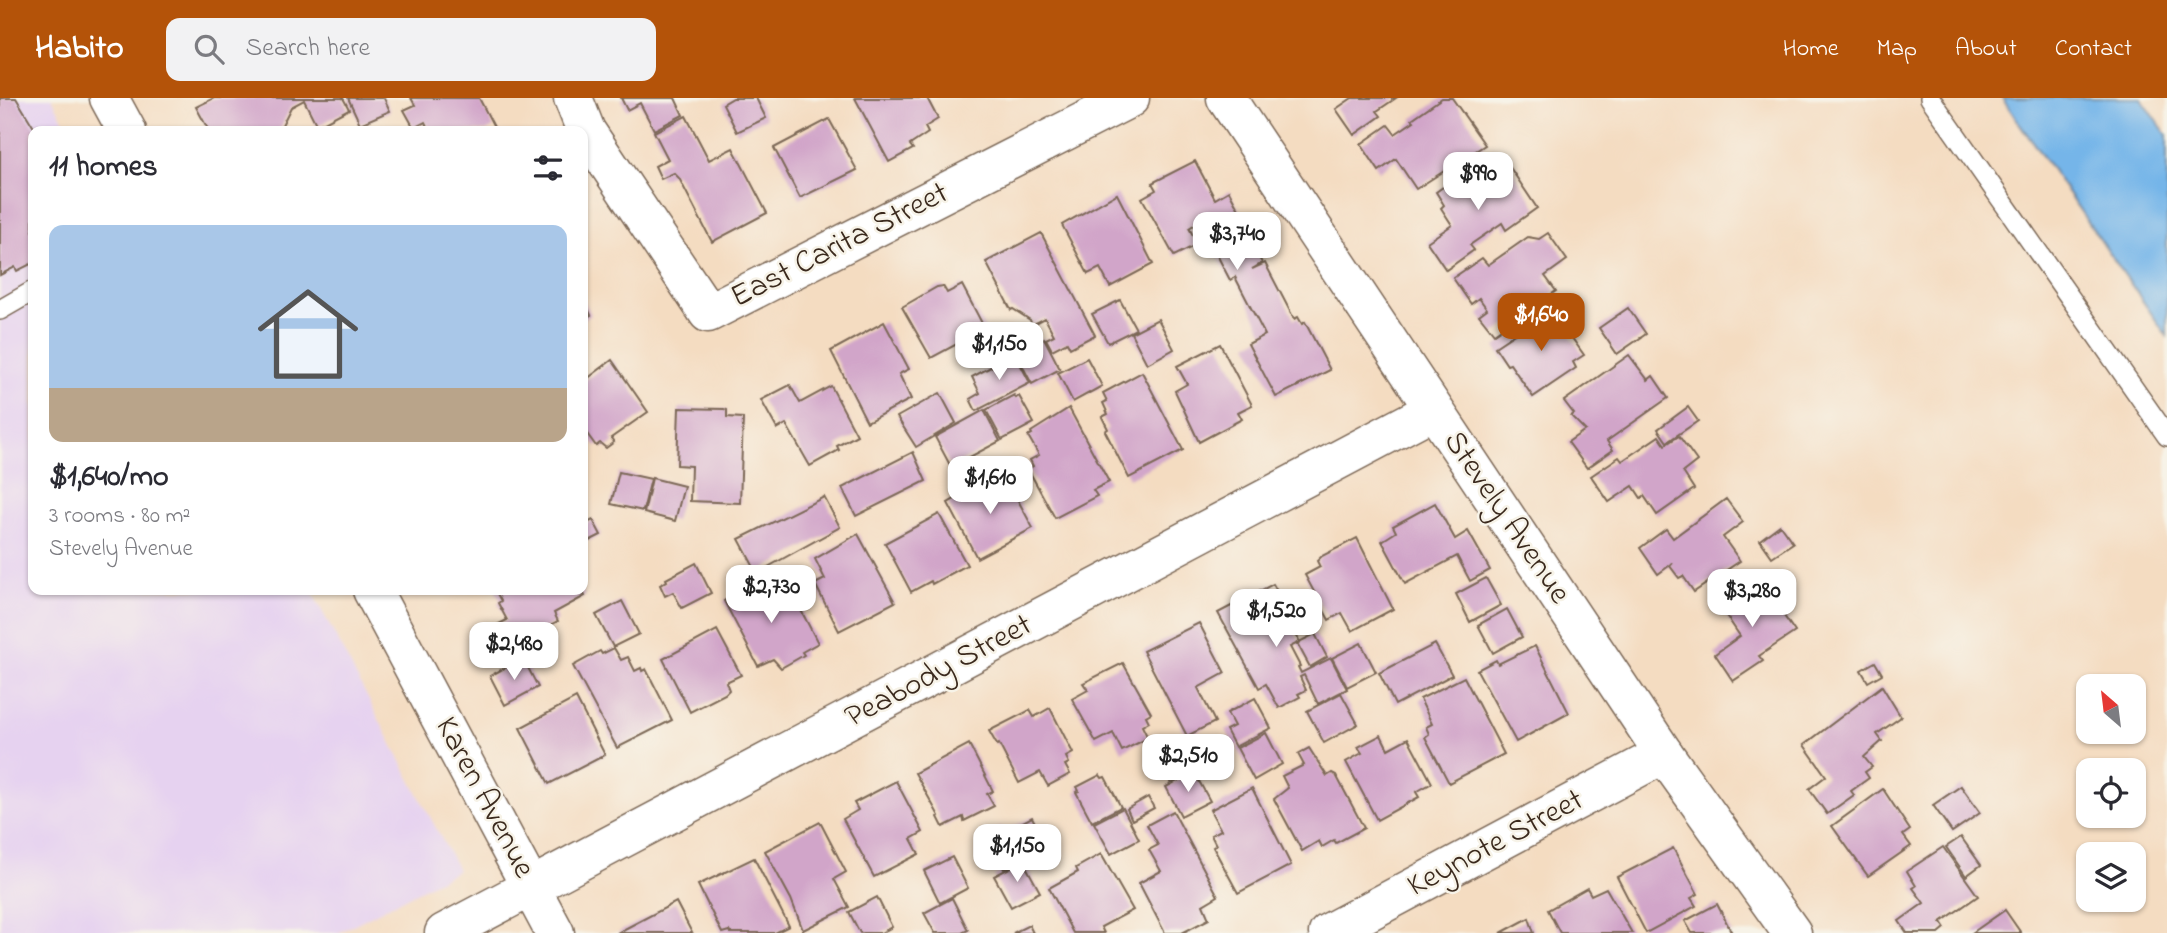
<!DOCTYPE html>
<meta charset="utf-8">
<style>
:root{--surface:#fff;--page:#f2f2f3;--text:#2b2b33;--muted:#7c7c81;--accent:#b45309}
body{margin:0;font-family:"Indie Flower",sans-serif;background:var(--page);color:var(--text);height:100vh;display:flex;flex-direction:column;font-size:26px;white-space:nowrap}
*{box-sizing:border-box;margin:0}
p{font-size:23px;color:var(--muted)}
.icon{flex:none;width:38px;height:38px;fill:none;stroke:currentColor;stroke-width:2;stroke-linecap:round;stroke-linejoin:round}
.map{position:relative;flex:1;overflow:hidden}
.sheet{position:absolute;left:28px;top:28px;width:560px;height:469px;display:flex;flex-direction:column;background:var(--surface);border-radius:14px;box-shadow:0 2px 5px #0004}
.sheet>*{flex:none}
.needle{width:46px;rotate:332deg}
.buttons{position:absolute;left:2076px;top:576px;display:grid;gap:14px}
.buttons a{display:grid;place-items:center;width:70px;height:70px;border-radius:14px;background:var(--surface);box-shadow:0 2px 5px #0004;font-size:35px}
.price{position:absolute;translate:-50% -60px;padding:0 16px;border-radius:14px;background:#fff;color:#222;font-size:23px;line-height:46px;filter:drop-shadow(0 2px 4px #0008)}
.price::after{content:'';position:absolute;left:50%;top:42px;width:21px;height:16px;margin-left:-10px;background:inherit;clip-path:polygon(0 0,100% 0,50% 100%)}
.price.on{background:var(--accent);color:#fff}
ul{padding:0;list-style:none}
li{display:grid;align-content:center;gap:14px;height:371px;padding:0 21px}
li span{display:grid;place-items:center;height:217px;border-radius:14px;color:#555}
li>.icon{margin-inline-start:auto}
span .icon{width:126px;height:126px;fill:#fffc;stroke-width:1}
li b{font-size:30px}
h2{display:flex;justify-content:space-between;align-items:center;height:84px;padding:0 21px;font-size:30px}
header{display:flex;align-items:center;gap:42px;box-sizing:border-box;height:98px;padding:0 35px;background:var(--accent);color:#fff}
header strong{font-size:33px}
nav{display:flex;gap:38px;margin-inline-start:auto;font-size:24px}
.search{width:490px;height:63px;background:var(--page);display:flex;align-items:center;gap:18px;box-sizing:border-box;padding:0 24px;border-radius:14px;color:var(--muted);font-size:26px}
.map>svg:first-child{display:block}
.built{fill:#e6d2f0}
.water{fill:#75b5e9;stroke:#587084;stroke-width:2}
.building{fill:#d1a5c9}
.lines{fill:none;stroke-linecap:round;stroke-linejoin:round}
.service-casing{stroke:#7c6857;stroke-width:22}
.minor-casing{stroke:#7c6857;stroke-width:41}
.service{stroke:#fff;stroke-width:19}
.minor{stroke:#fff;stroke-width:38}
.labels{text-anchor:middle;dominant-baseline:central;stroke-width:5;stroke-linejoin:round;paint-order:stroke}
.street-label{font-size:32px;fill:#3b2a1e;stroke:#f7f3e8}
</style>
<header>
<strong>Habito</strong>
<div class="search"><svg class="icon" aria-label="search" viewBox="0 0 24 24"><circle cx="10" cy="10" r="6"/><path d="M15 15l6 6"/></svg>Search here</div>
<nav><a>Home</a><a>Map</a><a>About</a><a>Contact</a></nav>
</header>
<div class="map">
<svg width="2167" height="835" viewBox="0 0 2167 835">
<rect width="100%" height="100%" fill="#f7f3e8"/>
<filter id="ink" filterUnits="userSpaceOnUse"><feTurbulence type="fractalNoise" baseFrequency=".0143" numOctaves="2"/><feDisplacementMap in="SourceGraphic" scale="14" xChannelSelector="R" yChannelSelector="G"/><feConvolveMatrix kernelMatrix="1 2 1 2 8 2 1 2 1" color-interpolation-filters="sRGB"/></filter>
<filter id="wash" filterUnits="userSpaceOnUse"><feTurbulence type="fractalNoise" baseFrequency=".00686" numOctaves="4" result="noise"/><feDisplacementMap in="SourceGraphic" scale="28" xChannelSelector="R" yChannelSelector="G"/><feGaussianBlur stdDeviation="1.57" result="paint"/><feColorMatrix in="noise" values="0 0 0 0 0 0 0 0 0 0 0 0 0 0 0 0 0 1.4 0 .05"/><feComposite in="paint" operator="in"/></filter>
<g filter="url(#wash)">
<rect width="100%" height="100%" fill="#f4dcc1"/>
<!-- built -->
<polygon class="built" points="0,0 52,0 69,33 33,33 33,492 311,492 458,772 338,835 0,835"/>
<!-- water -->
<polygon class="water" points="2002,0 2141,0 2167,37 2167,238"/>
<g id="blocks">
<!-- building -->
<g class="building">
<polygon points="0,0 16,0 36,33 33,33 33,165 17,173 15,169 0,177"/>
<polygon points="214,0 343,0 349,11 317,28 304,2 291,9 279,33 209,33 196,9"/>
<polygon points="348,0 384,0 390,13 360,26"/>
<polygon points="411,0 479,0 494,29 486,33 422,33 428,30 425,24 414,30 404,12 415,7"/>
<polygon points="621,0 675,0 683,17 654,32 640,5 627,12"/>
<polygon points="733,0 756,0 766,20 737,34 723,6"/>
<polygon points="855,0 927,0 938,21 925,29 928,35 910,47 913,51 889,64"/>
<polygon points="1352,0 1396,0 1377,13 1381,18 1354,37 1336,11"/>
<polygon points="1442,0 1452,0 1485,47 1416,91 1396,61 1379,73 1361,46 1388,27 1395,36 1414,23 1412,21"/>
<polygon points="686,18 709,62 733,50 767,115 712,144 679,80 674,75 661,81 655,68 668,61 654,34"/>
<polygon points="829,21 857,72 800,100 774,50"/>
<polygon points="1195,63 1215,101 1229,93 1252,136 1247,138 1262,165 1252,171 1265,165 1294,221 1298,219 1302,226 1305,224 1330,272 1276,299 1248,246 1265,237 1235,179 1230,182 1216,155 1213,157 1204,140 1201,142 1194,127 1189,130 1198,146 1174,158 1142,100 1156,92 1152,85"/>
<polygon points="1509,68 1537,110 1506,132 1502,125 1470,147 1474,152 1446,172 1427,144 1452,127 1441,110 1444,107 1436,94 1471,69 1483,86"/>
<polygon points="1117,96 1153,166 1110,189 1100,170 1088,176 1062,127"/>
<polygon points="1041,135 1095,237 1070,250 1067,244 1052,252 1046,241 1054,237 1045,220 1032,227 1030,222 1013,211 1011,212 986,164"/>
<polygon points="1548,135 1567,162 1545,178 1556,193 1494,236 1479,217 1487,211 1479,200 1471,206 1453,180 1482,160 1488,167 1528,139 1539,141"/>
<polygon points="962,187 985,231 931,260 902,209 937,189 943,188 947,195"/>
<polygon points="583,201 591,217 583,221"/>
<polygon points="1120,202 1136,231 1108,245 1092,216"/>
<polygon points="1628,210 1646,236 1617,256 1599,230"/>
<polygon points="1549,213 1559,228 1562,226 1584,257 1573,264 1576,270 1533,299 1510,266 1507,267 1495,249"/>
<polygon points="1158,221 1174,251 1147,266 1131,235"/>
<polygon points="884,224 909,271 899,276 911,301 867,324 831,253"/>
<polygon points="1044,240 1060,271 1032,286 1015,254"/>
<polygon points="1220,246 1252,307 1238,314 1242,321 1199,344 1175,293 1187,286 1177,268"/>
<polygon points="1015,256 1030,285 976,313 970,301 980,295 972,279"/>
<polygon points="1629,257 1648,282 1653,278 1668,300 1607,343 1613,352 1587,370 1568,344 1585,332 1571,318 1574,316 1564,303"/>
<polygon points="1087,260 1102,288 1073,304 1058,275"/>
<polygon points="612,262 648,314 611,340 614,344 606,350 600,345 596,348 585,333 583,334 583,284"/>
<polygon points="1142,274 1183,352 1129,380 1105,333 1108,331 1102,319 1108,316 1103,305 1107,303 1103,295"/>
<polygon points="790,287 800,305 831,288 857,337 837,348 839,352 810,368 786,326 777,331 761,302"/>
<polygon points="940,295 956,325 916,349 897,319"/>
<polygon points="1014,297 1016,300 1019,298 1034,325 1002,342 986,312"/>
<polygon points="1688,309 1698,323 1667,344 1658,331"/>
<polygon points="679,310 724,311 727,312 727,319 743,320 740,405 690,403 691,368 677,367"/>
<polygon points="1069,310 1109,384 1093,392 1097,398 1055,420 1028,371 1033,368 1030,362 1039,357 1028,338 1032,336 1031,334"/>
<polygon points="984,312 1000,343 951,369 935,339"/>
<polygon points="1659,338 1665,347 1679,338 1697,363 1683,374 1694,391 1657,417 1644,398 1641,400 1633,388 1609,404 1591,378 1619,359 1622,363"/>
<polygon points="913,354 926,383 856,418 842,390"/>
<polygon points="619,374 651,381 643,413 611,406"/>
<polygon points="997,377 1002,387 1008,384 1033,430 977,460 948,405"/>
<polygon points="652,380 684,388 675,423 644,415"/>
<polygon points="824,399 840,429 757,475 739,441"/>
<polygon points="1726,401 1743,424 1723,439 1740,463 1694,494 1683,478 1679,480 1670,468 1673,465 1658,476 1640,450 1666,431 1673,440"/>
<polygon points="1435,405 1455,441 1468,433 1490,472 1470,483 1457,458 1405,486 1382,443 1396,434 1393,428"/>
<polygon points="939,416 967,467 932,486 931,483 911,494 885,445"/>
<polygon points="593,422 601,437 589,443 583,427"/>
<polygon points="1780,427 1793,445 1772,459 1760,442"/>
<polygon points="858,436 895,504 839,533 815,486 825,481 815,461"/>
<polygon points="1357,440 1393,511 1352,533 1342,515 1329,522 1305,477 1320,469 1317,463 1322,458"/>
<polygon points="696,465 711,495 682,510 673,494 665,498 660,487 667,483 666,481"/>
<polygon points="1486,480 1501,507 1470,524 1456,496"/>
<polygon points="1758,480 1795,534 1759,558 1763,563 1733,583 1715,556 1740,538 1719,507"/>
<polygon points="764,482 776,504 792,495 818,545 802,554 804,557 781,570 773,561 758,568 724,503"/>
<polygon points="1273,486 1298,532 1294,533 1300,544 1290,549 1300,568 1298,569 1301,575 1331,560 1347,591 1318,606 1304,577 1300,579 1306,592 1298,596 1300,599 1279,610 1266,586 1259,590 1218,515"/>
<polygon points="495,492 582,492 585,498 554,515 558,523 521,543 524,549 496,564 481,535 507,522 498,505 501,503"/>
<polygon points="622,503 639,536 613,549 596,517"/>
<polygon points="1507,511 1522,539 1493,555 1478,527"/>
<polygon points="1199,525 1225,575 1198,590 1215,624 1187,638 1143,553"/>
<polygon points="717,532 741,577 726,584 729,592 725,596 690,614 663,561"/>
<polygon points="1315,536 1327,559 1310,569 1297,545"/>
<polygon points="1361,545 1376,574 1347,589 1332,560"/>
<polygon points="1435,546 1452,577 1395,607 1379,575"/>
<polygon points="1535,548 1569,615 1516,644 1477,572 1496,562 1498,566"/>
<polygon points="614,550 621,562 628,559 635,573 641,570 642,573 646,571 672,622 617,650 573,568 600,553 602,556"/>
<polygon points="523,560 538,589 505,607 490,578"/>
<polygon points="1875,564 1882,576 1868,584 1861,572"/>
<polygon points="1123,565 1151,615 1146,618 1149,624 1142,628 1148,640 1122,653 1113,635 1096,644 1072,601 1088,592 1083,585"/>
<polygon points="1464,579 1504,656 1449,685 1425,639 1429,636 1426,629 1432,626 1420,601"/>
<polygon points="1882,588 1901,619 1877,636 1882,643 1864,659 1872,669 1865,674 1869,680 1851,693 1854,697 1827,716 1809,691 1826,678 1804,647"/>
<polygon points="1341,595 1358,626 1324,645 1307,613"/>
<polygon points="576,600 605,657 549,686 520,630"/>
<polygon points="1255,600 1271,630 1235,649 1226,632 1234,628 1227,615"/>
<polygon points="1050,610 1073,655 1066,659 1069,665 1065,667 1070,676 1048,688 1040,674 1019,685 999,646 997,647 989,633 1030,612 1034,619"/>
<polygon points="1266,635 1282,666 1254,682 1237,650"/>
<polygon points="1381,637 1388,651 1408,640 1432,685 1416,694 1419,699 1377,722 1346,664 1362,655 1358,649"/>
<polygon points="1178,639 1196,671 1171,684 1154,653"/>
<polygon points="969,646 993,693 987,696 994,708 964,723 963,719 943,729 938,719 939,718 915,675"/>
<polygon points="1309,650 1327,678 1332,675 1336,677 1364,730 1336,745 1334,742 1322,749 1319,743 1302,753 1274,701 1288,690 1282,678 1304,667 1298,656"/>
<polygon points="1194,674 1210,703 1181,718 1166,689"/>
<polygon points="1100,677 1102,680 1105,679 1121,709 1092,724 1076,694 1079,693 1077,689"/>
<polygon points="896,683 923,734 911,741 919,756 874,779 843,721 858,712 854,705"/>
<polygon points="1961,688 1980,715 1952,734 1933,707"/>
<polygon points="1252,690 1291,767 1238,795 1213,749 1216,747 1211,737 1221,732 1210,712"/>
<polygon points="1883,691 1910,732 1903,737 1911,748 1868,778 1832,728"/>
<polygon points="1148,699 1154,710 1132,722 1127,711"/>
<polygon points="1123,710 1139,741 1111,756 1094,725"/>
<polygon points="1173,713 1218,798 1203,807 1209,821 1182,835 1165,835 1139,785 1161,773 1149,752 1158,747 1147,727"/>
<polygon points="1032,719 1047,749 1004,771 986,737 1001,729 1004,734"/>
<polygon points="820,724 846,774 834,781 849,809 803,832 791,801 765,753"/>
<polygon points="1961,739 1981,767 1966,778 1946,749"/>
<polygon points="1943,749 1978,798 1941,824 1945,830 1939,835 1907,835 1899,823 1924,805 1913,790 1916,788 1907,773"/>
<polygon points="1673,750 1698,796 1691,800 1696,808 1646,835 1617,779"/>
<polygon points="1101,756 1133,812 1101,829 1104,835 1073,835 1049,790 1078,774 1076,770"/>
<polygon points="952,759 968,790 940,805 924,773"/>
<polygon points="754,760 789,828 775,835 730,835 729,833 722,835 698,787"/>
<polygon points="1023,763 1040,794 1011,809 994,778"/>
<polygon points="1587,790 1591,797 1606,790 1632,835 1560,835 1548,812"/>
<polygon points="877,799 892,829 881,835 860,835 849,814"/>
<polygon points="952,800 968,832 962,835 935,835 924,815"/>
<polygon points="676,804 692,835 617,835"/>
<polygon points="1717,806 1732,835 1692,835 1685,823"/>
<polygon points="2005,812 2021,835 1972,835"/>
<polygon points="1529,820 1534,835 1501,835"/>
<polygon points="1029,827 1033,835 1013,835"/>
</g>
</g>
</g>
<g filter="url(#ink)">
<use href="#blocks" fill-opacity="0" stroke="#7c6857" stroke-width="2"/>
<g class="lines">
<!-- service casing -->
<g class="service-casing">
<g id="service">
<polyline points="1930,0 2167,338"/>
<polyline points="0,212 33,193"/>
</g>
</g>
<!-- minor casing -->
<g class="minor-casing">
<g id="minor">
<polyline points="109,0 127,33"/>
<polyline points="573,0 586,33 708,215 1130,0"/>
<polyline points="1226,0 1664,656 1792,835"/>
<polyline points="372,492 555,835"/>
<polyline points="444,835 1433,312"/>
<polyline points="1328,835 1664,656"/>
</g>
</g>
<!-- service -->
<use href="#service" class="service"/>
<!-- minor -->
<use href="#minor" class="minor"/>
</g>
</g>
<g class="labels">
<!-- street labels -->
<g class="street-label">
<text transform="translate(840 148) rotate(-27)">East Carita Street</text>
<text transform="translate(1506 420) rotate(56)">Stevely Avenue</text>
<text transform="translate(939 574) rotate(-28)">Peabody Street</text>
<text transform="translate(484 700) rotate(62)">Karen Avenue</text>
<text transform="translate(1496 746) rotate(-28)">Keynote Street</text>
</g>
</g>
</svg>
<div class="buttons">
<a><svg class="needle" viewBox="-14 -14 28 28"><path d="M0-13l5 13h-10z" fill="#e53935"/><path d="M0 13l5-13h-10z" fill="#7c7c81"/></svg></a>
<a><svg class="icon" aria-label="locate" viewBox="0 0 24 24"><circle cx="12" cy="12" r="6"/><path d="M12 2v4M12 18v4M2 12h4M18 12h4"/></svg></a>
<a><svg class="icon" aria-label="layers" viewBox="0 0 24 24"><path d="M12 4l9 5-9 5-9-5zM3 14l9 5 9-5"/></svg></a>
</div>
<b class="price" style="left:1478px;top:114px">$990</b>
<b class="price" style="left:1237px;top:174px">$3,740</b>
<b class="price on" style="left:1541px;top:255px">$1,640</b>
<b class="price" style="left:999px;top:284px">$1,150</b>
<b class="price" style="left:990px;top:418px">$1,610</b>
<b class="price" style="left:771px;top:527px">$2,730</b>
<b class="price" style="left:1752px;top:531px">$3,280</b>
<b class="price" style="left:1276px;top:551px">$1,520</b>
<b class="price" style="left:514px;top:584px">$2,480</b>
<b class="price" style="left:1188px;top:696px">$2,510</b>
<b class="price" style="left:1017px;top:786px">$1,150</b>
<section class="sheet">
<h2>11 homes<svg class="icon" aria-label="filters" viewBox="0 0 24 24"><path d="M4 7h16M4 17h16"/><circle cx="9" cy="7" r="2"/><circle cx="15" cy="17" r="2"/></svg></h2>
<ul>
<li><span style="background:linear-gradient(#a9c7e8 75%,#b9a48a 0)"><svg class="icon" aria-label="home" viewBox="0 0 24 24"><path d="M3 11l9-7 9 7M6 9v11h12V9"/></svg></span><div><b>$1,640/mo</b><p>3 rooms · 80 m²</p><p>Stevely Avenue</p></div></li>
</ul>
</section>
</div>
